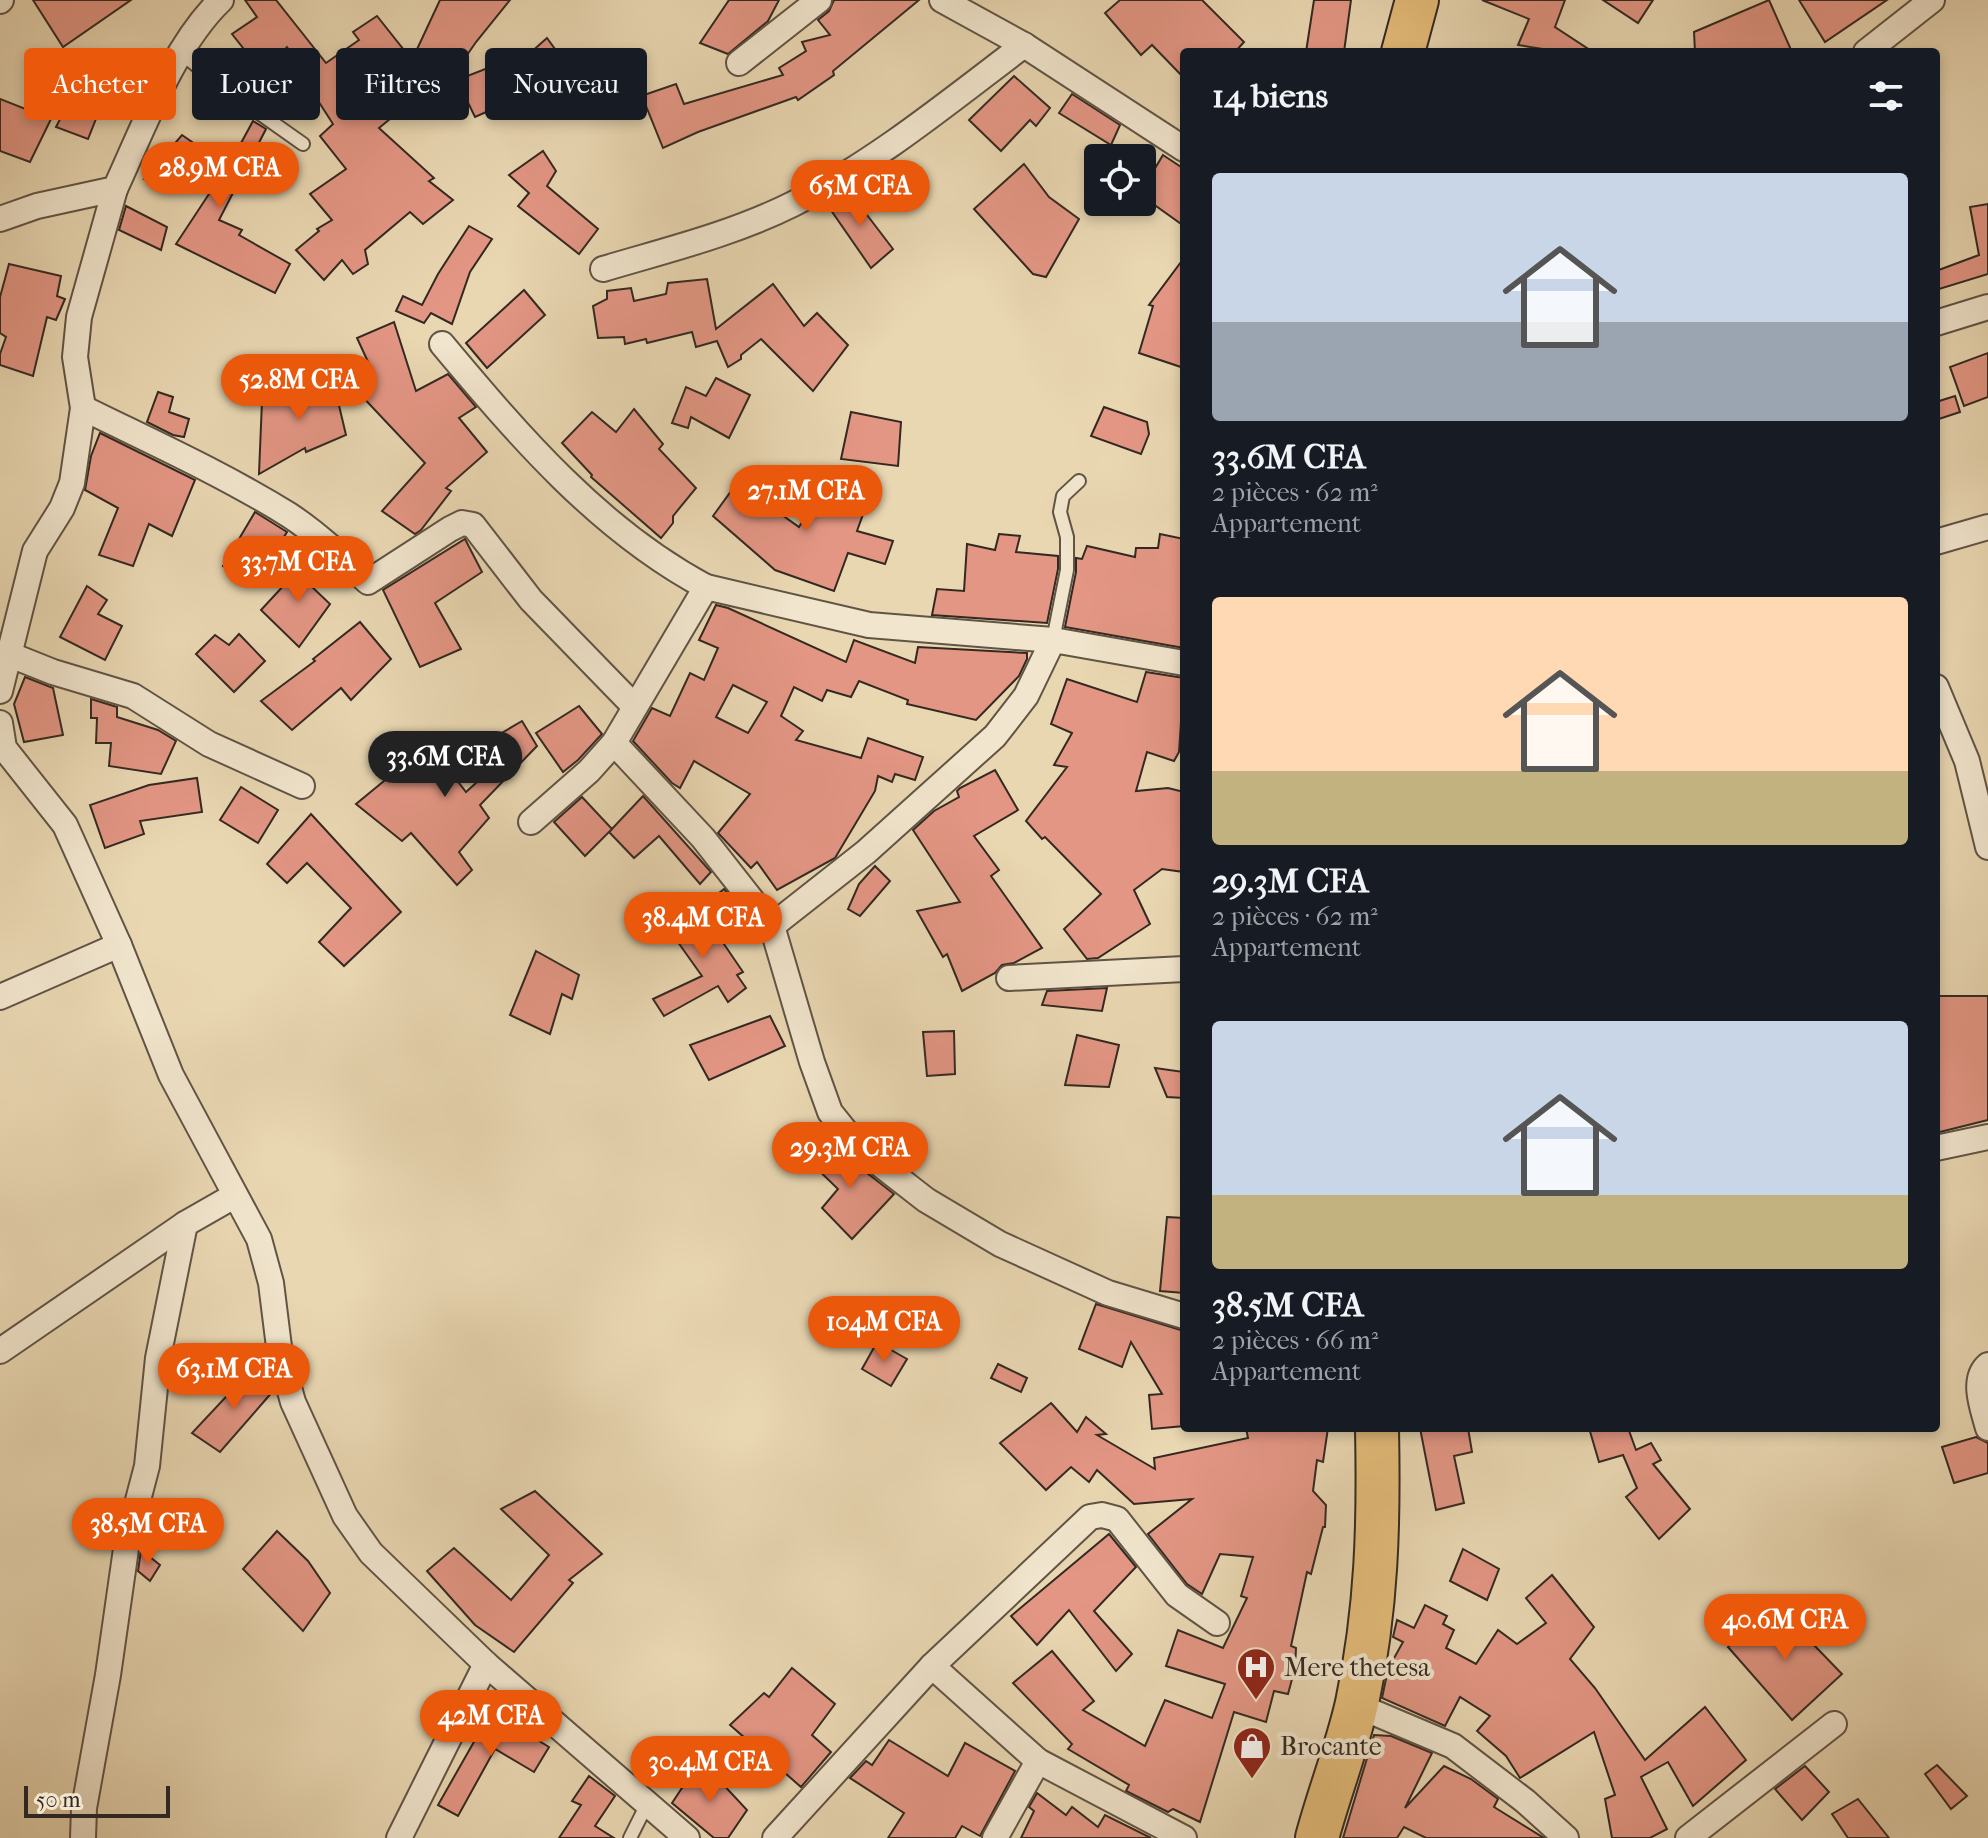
<!DOCTYPE html>
<html lang="fr">
<meta charset="utf-8">
<style>
:root{--surface:#171b24;--page:#242831;--text:#f1f3f6;--muted:#9ea1a6;--accent:#ea580c}
body{margin:0;font-family:"IM FELL French Canon",serif;background:var(--page);color:var(--text);height:100vh;display:flex;flex-direction:column;font-size:30px;white-space:nowrap}
*{box-sizing:border-box;margin:0}
p{font-size:26px;color:var(--muted)}
.icon{flex:none;width:44px;height:44px;fill:none;stroke:currentColor;stroke-width:2;stroke-linecap:round;stroke-linejoin:round}
.map{position:relative;flex:1;overflow:hidden}
.drawer{position:absolute;left:1180px;top:48px;width:760px;height:1384px;display:flex;flex-direction:column;background:var(--surface);border-radius:8px;box-shadow:0 4px 12px #0003}
.drawer>*{flex:none}
.hud{position:absolute;left:24px;top:48px;width:760px;height:72px;display:flex;gap:16px}
.tools{position:absolute;left:1084px;top:144px;display:grid;gap:16px}
.tools a{display:grid;place-items:center;width:72px;height:72px;border-radius:8px;background:var(--surface);box-shadow:0 4px 12px #0003;font-size:40px}
.scale{position:absolute;left:24px;bottom:20px;width:146px;box-sizing:border-box;padding-left:8px;border:4px solid #332921;border-top:0;font-size:22px;line-height:28px;white-space:nowrap;color:#332921;-webkit-text-stroke:6px #f1e5cd;paint-order:stroke}
.price{position:absolute;translate:-50% -68px;padding:0 18px;border-radius:28px;background:var(--accent);color:#fff;font-size:26px;line-height:52px;filter:drop-shadow(0 2px 4px #0008)}
.price::after{content:'';position:absolute;left:50%;top:48px;width:24px;height:18px;margin-left:-12px;background:inherit;clip-path:polygon(0 0,100% 0,50% 100%)}
.price.current{background:#222;color:#fff}
ul{padding:0;list-style:none}
li{display:grid;align-content:center;gap:16px;height:424px;padding:0 32px}
li span{display:grid;place-items:center;height:248px;border-radius:8px;color:#555}
li>.icon{margin-inline-start:auto}
span .icon{width:144px;height:144px;fill:#fffc;stroke-width:1}
li b{font-size:34px}
h2{display:flex;justify-content:space-between;align-items:center;height:96px;padding:0 32px;font-size:34px}
.pill{padding:0 28px;border-radius:8px;background:var(--surface);box-shadow:0 4px 12px #0003;font-size:28px;line-height:72px}
.pill.current{background:var(--accent);color:#fff}
.map>svg:first-child{display:block}
.building{fill:#e39684;stroke:#332921;stroke-width:2;fill-rule:evenodd}
.lines{fill:none;stroke-linecap:round;stroke-linejoin:round}
.lane-casing{stroke:#605445;stroke-width:16}
.street-casing{stroke:#605445;stroke-width:28}
.highway-casing{stroke:#332921;stroke-width:46}
.lane{stroke:#f1e5cd;stroke-width:12}
.street{stroke:#f1e5cd;stroke-width:24}
.highway{stroke:#e4bc79;stroke-width:42}
.labels{text-anchor:middle;dominant-baseline:central;stroke-width:8;stroke-linejoin:round;paint-order:stroke}
.poi-label{font-size:26px;fill:#332921;stroke:#f1e5cd;text-anchor:start}
</style>
<div class="map">
<svg width="1988" height="1838" viewBox="0 0 1988 1838">
<rect width="100%" height="100%" fill="#e9d7b2"/>
<filter id="stains"><feTurbulence type="fractalNoise" baseFrequency=".0025" numOctaves="4"/><feColorMatrix values="0 0 0 0 .2 0 0 0 0 .09 0 0 0 0 .02 0 0 0 .5 -.17"/></filter>
<radialGradient id="worn" r=".72"><stop offset=".6" stop-color="#630" stop-opacity="0"/><stop offset="1" stop-color="#630" stop-opacity=".3"/></radialGradient>
<!-- building -->
<g class="building">
<polygon points="33,0 131,0 63,47"/>
<polygon points="245,0 276,0 326,63 359,40 353,32 377,16 412,60 440,0 510,0 476,42 454,74 452,68 379,128 434,178 429,181 453,200 423,224 410,212 365,250 368,264 353,274 342,260 324,280 296,250 319,231 317,229 332,220 310,194 346,169 320,136 333,124 304,79 306,77 287,47 262,72 232,34 257,17"/>
<polygon points="729,0 779,0 768,21 728,54 700,43"/>
<polygon points="834,0 919,0 833,71 834,75 798,100 796,97 698,132 663,148 644,101 644,95 676,84 684,104 783,75 779,68 806,51 802,42 830,35 818,20 829,11"/>
<polygon points="1120,0 1202,0 1244,42 1235,52 1184,52 1184,78 1152,45 1141,55 1105,13"/>
<polygon points="1314,0 1351,0 1344,52 1306,52"/>
<polygon points="1482,0 1565,0 1555,27 1593,52 1561,52 1518,45 1529,19"/>
<polygon points="1603,0 1653,0 1638,23"/>
<polygon points="1769,0 1792,52 1695,52 1694,32"/>
<polygon points="1799,0 1887,0 1825,42"/>
<polygon points="547,38 568,67 543,94 539,89 475,117 457,80 498,64 504,76"/>
<polygon points="1014,76 1050,108 1036,126 1030,120 1001,151 969,120"/>
<polygon points="78,84 105,96 88,139 56,127"/>
<polygon points="1072,94 1120,125 1111,145 1059,113"/>
<polygon points="0,99 51,119 30,162 0,151"/>
<polygon points="253,121 266,129 219,220 242,230 239,235 290,264 275,293 176,244 209,194 180,168 163,190 144,179 182,135 228,167"/>
<polygon points="543,151 556,171 547,186 598,229 579,254 518,206 529,193 509,175"/>
<polygon points="1163,155 1184,169 1184,226 1142,196 1142,190"/>
<polygon points="1024,164 1049,197 1079,219 1046,277 1033,274 974,209"/>
<polygon points="848,190 893,249 871,268 826,203"/>
<polygon points="1988,204 1988,274 1936,290 1936,271 1979,255 1970,207"/>
<polygon points="126,206 167,227 161,250 119,230"/>
<polygon points="469,226 492,239 470,272 452,324 431,313 424,323 396,311 403,296 422,305 438,274"/>
<polygon points="1184,258 1184,368 1139,353 1153,306 1149,305"/>
<polygon points="9,264 61,276 57,296 65,299 56,320 47,317 33,376 0,365 0,354 6,337 0,333 0,297"/>
<polygon points="707,279 716,329 773,284 804,326 817,313 848,345 813,391 761,339 741,355 741,359 728,367 717,341 696,347 692,332 647,343 646,339 625,344 624,337 598,338 593,306 607,299 607,291 631,288 634,301 666,294 668,283"/>
<polygon points="524,290 545,315 487,368 466,343"/>
<polygon points="394,322 416,391 448,374 476,407 459,418 487,452 446,488 451,491 421,530 415,534 382,511 425,463 340,373 369,364 357,338"/>
<polygon points="1988,353 1988,397 1964,406 1950,367"/>
<polygon points="332,376 346,435 306,452 305,448 259,474 262,401 281,392"/>
<polygon points="716,378 750,395 729,438 691,417 688,428 672,423 686,387 706,396"/>
<polygon points="158,392 173,397 169,412 189,419 184,437 173,435 147,422"/>
<polygon points="1955,396 1960,412 1939,419 1936,402"/>
<polygon points="1104,407 1147,422 1149,434 1141,454 1091,436"/>
<polygon points="634,409 663,444 659,449 696,488 673,516 673,523 661,538 591,477 592,475 562,443 592,412 616,432"/>
<polygon points="851,412 901,422 898,466 841,459"/>
<polygon points="100,433 195,480 172,536 149,524 133,566 99,555 118,508 85,490 91,456"/>
<polygon points="830,476 870,495 857,531 893,541 885,564 848,553 834,591 775,570 713,516 737,483 799,527"/>
<polygon points="255,512 287,532 255,583 223,566"/>
<polygon points="999,534 1020,536 1016,552 1058,556 1058,569 1047,623 932,615 937,589 964,591 967,544 995,550"/>
<polygon points="1160,534 1184,539 1184,648 1065,627 1076,572 1076,558 1082,559 1087,546 1135,557 1136,548 1158,548"/>
<polygon points="465,539 482,572 435,603 461,649 420,667 383,590"/>
<polygon points="309,558 324,569 310,585 330,604 299,647 261,610"/>
<polygon points="87,586 107,600 98,614 122,626 105,660 60,637"/>
<path d="M 716,605 L 728,608 L 846,662 L 854,640 L 915,663 L 918,647 L 1027,653 L 1027,659 L 1019,676 L 976,720 L 907,704 L 908,700 L 859,681 L 851,697 L 827,690 L 822,701 L 794,687 L 781,716 L 803,731 L 796,740 L 861,758 L 868,738 L 923,757 L 915,780 L 895,774 L 892,782 L 878,776 L 875,791 L 835,858 L 777,890 L 757,862 L 751,868 L 718,833 L 750,794 L 694,761 L 680,788 L 672,783 L 633,741 L 652,708 L 670,716 L 690,673 L 704,680 L 718,648 L 699,640 ZM 733,685 L 767,702 L 748,733 L 716,717 Z"/>
<polygon points="360,622 391,659 351,700 341,688 292,730 261,701 315,661 313,659"/>
<polygon points="239,634 265,661 234,692 196,654 215,635 229,645"/>
<polygon points="1146,672 1184,678 1179,752 1174,761 1147,752 1136,791 1168,788 1184,792 1184,872 1162,869 1134,890 1150,924 1098,958 1087,959 1064,929 1101,894 1045,837 1042,839 1026,821 1067,767 1054,765 1072,733 1051,724 1067,679 1137,702"/>
<polygon points="25,677 53,688 63,735 24,742 14,704"/>
<polygon points="91,699 117,707 117,717 158,730 176,741 161,774 109,766 111,743 96,743 97,718 91,718"/>
<polygon points="579,706 602,734 578,760 563,772 536,733"/>
<polygon points="522,721 537,746 480,805 489,818 459,852 472,870 457,885 411,833 402,841 356,804 429,744 466,792 488,772 473,750"/>
<polygon points="995,770 1018,810 974,836 999,870 991,876 1042,948 1014,963 1002,965 995,973 962,991 947,954 943,957 917,911 960,902 913,830 934,811 959,797 957,791 960,788"/>
<polygon points="197,778 202,812 140,821 144,834 105,848 90,805 149,785"/>
<polygon points="241,787 278,810 258,843 220,820"/>
<polygon points="643,796 711,872 700,884 659,836 634,858 609,832"/>
<polygon points="582,797 612,829 585,856 554,822"/>
<polygon points="311,814 401,912 344,966 319,942 351,908 307,863 287,883 267,864"/>
<polygon points="875,866 890,881 860,916 848,909 859,884"/>
<polygon points="724,889 727,892 709,922 743,972 737,975 746,988 728,1002 718,986 664,1016 653,999 702,976 670,931"/>
<polygon points="536,951 579,975 572,999 562,994 550,1034 510,1015"/>
<polygon points="1107,988 1102,1011 1042,1005 1047,991"/>
<polygon points="1936,996 1988,996 1988,1120 1936,1133"/>
<polygon points="770,1016 785,1046 709,1080 690,1045"/>
<polygon points="954,1031 955,1074 927,1076 923,1032"/>
<polygon points="1077,1035 1119,1045 1109,1087 1065,1085"/>
<polygon points="1155,1068 1184,1072 1184,1098 1167,1097"/>
<polygon points="831,1138 849,1159 894,1194 852,1239 822,1208 838,1189 810,1162"/>
<polygon points="1167,1217 1184,1218 1184,1293 1160,1291"/>
<polygon points="1096,1304 1184,1331 1184,1426 1152,1429 1149,1395 1162,1394 1131,1342 1122,1367 1079,1349"/>
<polygon points="877,1342 907,1359 891,1386 862,1369"/>
<polygon points="998,1364 1027,1378 1021,1392 991,1378"/>
<polygon points="253,1368 274,1390 220,1452 192,1433"/>
<polygon points="1051,1403 1077,1432 1086,1417 1106,1434 1097,1435 1155,1469 1154,1458 1248,1438 1246,1428 1328,1428 1323,1462 1317,1460 1313,1491 1326,1505 1325,1527 1323,1527 1311,1574 1307,1572 1291,1646 1296,1648 1295,1668 1288,1694 1274,1691 1266,1722 1234,1712 1200,1822 1173,1809 1168,1812 1126,1791 1129,1785 1068,1749 1072,1744 1013,1683 1052,1651 1094,1701 1083,1710 1145,1746 1165,1700 1212,1718 1225,1684 1166,1666 1178,1630 1223,1648 1247,1598 1241,1596 1253,1557 1220,1554 1202,1594 1187,1584 1148,1534 1192,1499 1134,1504 1097,1470 1089,1482 1071,1467 1046,1490 1000,1443"/>
<polygon points="1420,1428 1468,1428 1472,1452 1454,1456 1464,1503 1436,1510"/>
<polygon points="1589,1428 1628,1428 1636,1450 1651,1443 1661,1460 1653,1464 1690,1509 1659,1539 1626,1497 1637,1488 1623,1455 1599,1462"/>
<polygon points="1976,1437 1988,1443 1988,1473 1954,1483 1942,1447"/>
<polygon points="535,1491 602,1554 569,1580 573,1583 514,1652 475,1625 427,1571 454,1548 511,1600 549,1555 501,1509"/>
<polygon points="277,1531 308,1561 330,1593 303,1631 243,1569"/>
<polygon points="1109,1534 1136,1567 1094,1611 1132,1654 1116,1671 1069,1610 1037,1645 1011,1616"/>
<polygon points="1463,1549 1499,1569 1487,1600 1450,1581"/>
<polygon points="141,1550 160,1565 150,1581 138,1571"/>
<polygon points="1552,1575 1594,1627 1570,1659 1595,1688 1645,1760 1705,1707 1746,1760 1693,1806 1668,1762 1641,1777 1667,1829 1650,1838 1612,1838 1605,1799 1615,1795 1594,1732 1520,1778 1506,1756 1477,1731 1490,1716 1460,1697 1445,1726 1382,1698 1388,1669 1403,1642 1393,1637 1397,1620 1414,1628 1425,1605 1447,1616 1443,1624 1454,1630 1446,1648 1476,1664 1498,1630 1517,1644 1546,1623 1526,1598"/>
<polygon points="1776,1606 1842,1674 1792,1720 1728,1647"/>
<polygon points="792,1668 835,1704 812,1735 831,1752 801,1787 730,1725 764,1693 769,1697"/>
<polygon points="491,1712 549,1747 534,1772 495,1749 458,1816 438,1805"/>
<polygon points="1374,1735 1391,1736 1432,1753 1405,1808 1444,1766 1471,1779 1498,1799 1494,1807 1544,1838 1426,1838 1404,1827 1397,1838 1343,1838"/>
<polygon points="889,1740 948,1776 965,1743 1015,1771 980,1836 962,1826 955,1838 888,1838 904,1813 850,1778 866,1761 872,1765"/>
<polygon points="1937,1765 1967,1796 1951,1809 1925,1774"/>
<polygon points="706,1766 747,1810 728,1838 714,1838 672,1803 688,1779"/>
<polygon points="1805,1766 1829,1792 1802,1820 1775,1789"/>
<polygon points="589,1776 615,1796 595,1826 614,1838 559,1838 581,1805 572,1801"/>
<polygon points="1037,1793 1066,1815 1072,1807 1098,1827 1105,1815 1151,1838 1021,1838 1034,1811 1029,1807"/>
<polygon points="1858,1799 1889,1838 1848,1838 1832,1814"/>
</g>
<g class="lines">
<!-- lane casing -->
<g class="lane-casing">
<g id="lane">
<polyline points="180,52 225,89 303,144"/>
<polyline points="1053,640 1067,570 1067,537 1060,512 1063,496 1079,481"/>
<polyline points="630,1838 647,1804"/>
</g>
</g>
<!-- street casing -->
<g class="street-casing">
<g id="street">
<polyline points="942,0 1024,45 1184,149"/>
<polyline points="0,1 1,0"/>
<polyline points="1866,52 1932,0"/>
<polyline points="739,63 819,0"/>
<path d="M 0,219 L 37,206 L 115,189 C 143,129 173,46 221,0"/>
<path d="M 603,269 C 667,250 733,234 793,204 C 876,162 950,101 1024,45"/>
<polyline points="1936,323 1988,307"/>
<path d="M 442,344 C 519,436 599,530 706,587"/>
<path d="M 83,408 C 152,442 223,474 289,515 C 318,534 343,558 368,582 L 450,529 L 462,523 L 473,525 L 531,600 L 634,706"/>
<polyline points="1936,542 1988,527"/>
<polyline points="8,654 53,672 133,696 209,744 302,786"/>
<polyline points="1936,687 1967,761 1988,847"/>
<polyline points="0,691 35,551 62,508 72,483 83,408 75,357 79,317 115,189"/>
<polyline points="0,723 4,748 65,825 119,945 171,1075 259,1239 271,1283 280,1355 293,1402 345,1516 371,1553 486,1664 687,1838"/>
<polyline points="614,743 703,838 772,926 812,1062 830,1112 858,1147 926,1200 1000,1244 1108,1293 1184,1316"/>
<polyline points="531,822 589,771 614,743 706,587 869,625 1053,640"/>
<polyline points="772,926 866,852 995,736 1026,696 1053,640 1184,663"/>
<polyline points="1009,978 1184,969"/>
<polyline points="0,997 119,945"/>
<polyline points="1936,1148 1988,1137"/>
<polyline points="0,1351 185,1224 234,1196"/>
<path d="M 1988,1365 C 1971,1380 1983,1409 1988,1428"/>
<polyline points="932,1666 1090,1517 1102,1515 1117,1519 1177,1595 1217,1623"/>
<polyline points="1356,1705 1453,1746 1525,1801 1566,1838"/>
<polyline points="83,1838 84,1808 108,1675 127,1542 147,1466 158,1358 185,1224"/>
<polyline points="399,1838 486,1664"/>
<polyline points="775,1838 932,1666 1038,1761 1184,1838"/>
<polyline points="995,1838 1038,1761"/>
<polyline points="1688,1838 1834,1724"/>
</g>
</g>
<!-- highway casing -->
<g class="highway-casing">
<g id="highway">
<polyline points="1403,52 1417,0"/>
<path d="M 1317,1838 C 1329,1793 1347,1748 1357,1703 C 1377,1608 1379,1524 1377,1428"/>
</g>
</g>
<!-- lane -->
<use href="#lane" class="lane"/>
<!-- street -->
<use href="#street" class="street"/>
<!-- highway -->
<use href="#highway" class="highway"/>
</g>
<!-- icons -->
<defs>
<g id="hospital-pin" transform="scale(2)"><path d="M0 17L-7.5 6A9.5 9.5 0 1 1 7.5 6Z" fill="#8f2418" stroke="#f1e5cd"/><path d="M-5-5h3v3.5h4V-5h3V5h-3V1.5h-4V5h-3Z" fill="#fff"/></g>
<g id="shop-pin" transform="scale(2)"><path d="M0 17L-7.5 6A9.5 9.5 0 1 1 7.5 6Z" fill="#8f2418" stroke="#f1e5cd"/><path d="M-5-2.5h2.3a2.7 3.5 0 0 1 5.4 0H5L5.5 6h-11ZM-1.5-2.5h3a1.5 2.3 0 0 0-3 0Z" fill="#fff"/></g>
</defs>
<g fill-rule="evenodd">
<use href="#hospital-pin" x="1256" y="1667"/>
<use href="#shop-pin" x="1252" y="1746"/>
</g>
<g class="labels">
<!-- poi labels -->
<g class="poi-label">
<text x="1284" y="1667">Mere thetesa</text>
<text x="1280" y="1746">Brocante</text>
</g>
</g>
<rect width="100%" height="100%" filter="url(#stains)"/>
<rect width="100%" height="100%" fill="url(#worn)"/>
</svg>
<div class="tools">
<a><svg class="icon" aria-label="locate" viewBox="0 0 24 24"><circle cx="12" cy="12" r="6"/><path d="M12 2v4M12 18v4M2 12h4M18 12h4"/></svg></a>
</div>
<div class="scale">50 m</div>
<b class="price" style="left:220px;top:210px">28.9M CFA</b>
<b class="price" style="left:860px;top:228px">65M CFA</b>
<b class="price" style="left:299px;top:422px">52.8M CFA</b>
<b class="price" style="left:806px;top:533px">27.1M CFA</b>
<b class="price" style="left:298px;top:604px">33.7M CFA</b>
<b class="price current" style="left:445px;top:799px">33.6M CFA</b>
<b class="price" style="left:703px;top:960px">38.4M CFA</b>
<b class="price" style="left:850px;top:1190px">29.3M CFA</b>
<b class="price" style="left:884px;top:1364px">104M CFA</b>
<b class="price" style="left:234px;top:1411px">63.1M CFA</b>
<b class="price" style="left:148px;top:1566px">38.5M CFA</b>
<b class="price" style="left:1785px;top:1662px">40.6M CFA</b>
<b class="price" style="left:491px;top:1758px">42M CFA</b>
<b class="price" style="left:710px;top:1804px">30.4M CFA</b>
<div class="hud">
<a class="pill current">Acheter</a>
<a class="pill">Louer</a>
<a class="pill">Filtres</a>
<a class="pill">Nouveau</a>
</div>
<section class="drawer">
<h2>14 biens<svg class="icon" aria-label="filters" viewBox="0 0 24 24"><path d="M4 7h16M4 17h16"/><circle cx="9" cy="7" r="2"/><circle cx="15" cy="17" r="2"/></svg></h2>
<ul>
<li><span style="background:linear-gradient(#c9d6e8 60%,#9aa5b1 0)"><svg class="icon" aria-label="home" viewBox="0 0 24 24"><path d="M3 11l9-7 9 7M6 9v11h12V9"/></svg></span><div><b>33.6M CFA</b><p>2 pièces · 62 m²</p><p>Appartement</p></div></li>
<li><span style="background:linear-gradient(#ffd9b3 70%,#c2b280 0)"><svg class="icon" aria-label="home" viewBox="0 0 24 24"><path d="M3 11l9-7 9 7M6 9v11h12V9"/></svg></span><div><b>29.3M CFA</b><p>2 pièces · 62 m²</p><p>Appartement</p></div></li>
<li><span style="background:linear-gradient(#c9d6e8 70%,#c2b280 0)"><svg class="icon" aria-label="home" viewBox="0 0 24 24"><path d="M3 11l9-7 9 7M6 9v11h12V9"/></svg></span><div><b>38.5M CFA</b><p>2 pièces · 66 m²</p><p>Appartement</p></div></li>
</ul>
</section>
</div>
